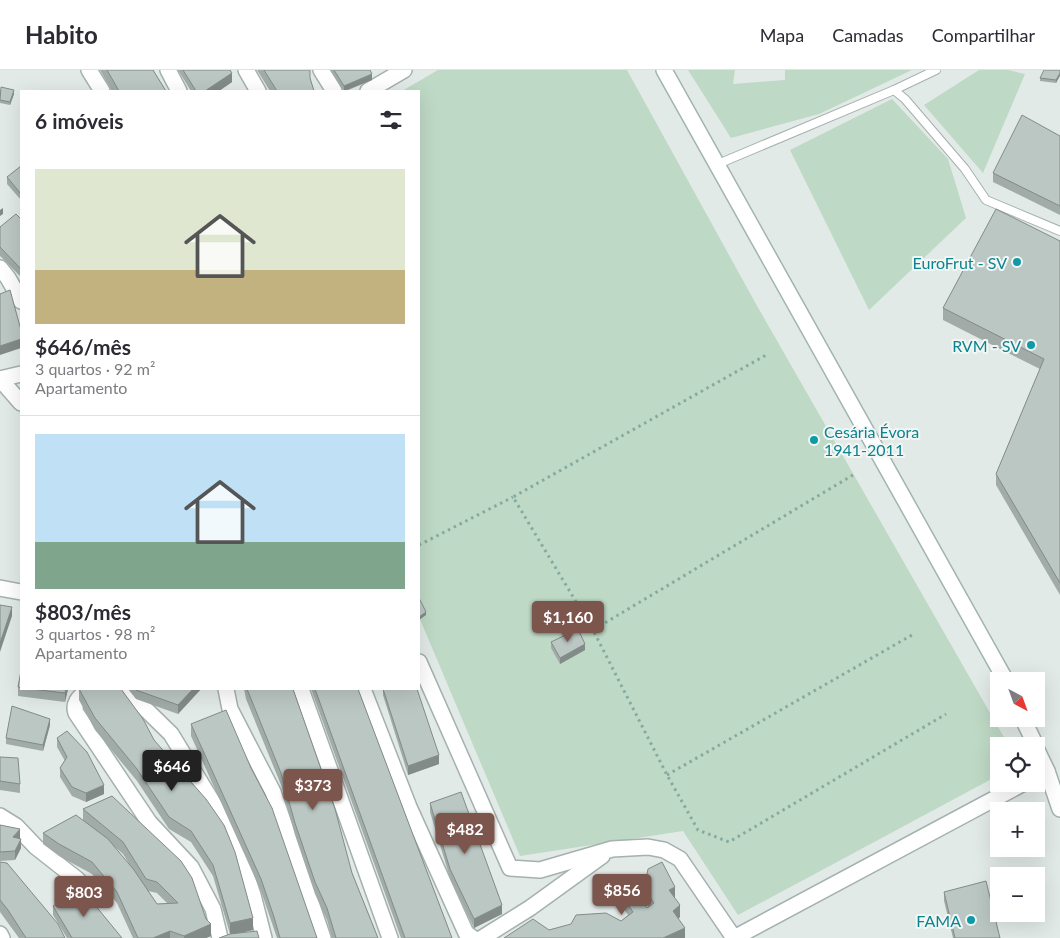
<!DOCTYPE html>
<html lang="pt">
<meta charset="utf-8">
<style>
:root{--surface:#fff;--page:#f7f7f7;--text:#2b2b33;--muted:#7c7c81;--line:#e1e1e2;--accent:#7c554c}
body{margin:0;font-family:Lato,sans-serif;background:var(--page);color:var(--text);height:100vh;display:flex;flex-direction:column;font-size:19px;white-space:nowrap}
*{box-sizing:border-box;margin:0}
p{font-size:16px;color:var(--muted)}
.icon{flex:none;width:28px;height:28px;fill:none;stroke:currentColor;stroke-width:2;stroke-linecap:round;stroke-linejoin:round}
.map{position:relative;flex:1;overflow:hidden}
.details{position:absolute;left:20px;top:20px;width:400px;height:600px;display:flex;flex-direction:column;background:var(--surface);border-radius:0px;box-shadow:0 5px 20px #0002}
.details>*{flex:none}
.needle{width:32px;rotate:139deg}
.buttons{position:absolute;left:990px;top:602px;display:grid;gap:10px}
.buttons a{display:grid;place-items:center;width:55px;height:55px;border-radius:0px;background:var(--surface);box-shadow:0 5px 20px #0002;font-size:25px}
.price{position:absolute;translate:-50% -42px;padding:0 11px;border-radius:5px;background:var(--accent);color:#fff;font-size:16px;line-height:32px;filter:drop-shadow(0 1px 2px #0008)}
.price::after{content:'';position:absolute;left:50%;top:30px;width:15px;height:11px;margin-left:-8px;background:inherit;clip-path:polygon(0 0,100% 0,50% 100%)}
.price.active{background:#222;color:#fff}
ul{padding:0;list-style:none}
li{display:grid;align-content:center;gap:10px;height:265px;padding:0 15px}
li+li{border-top:1px solid var(--line)}
li span{display:grid;place-items:center;height:155px;border-radius:0px;color:#555}
li>.icon{margin-inline-start:auto}
span .icon{width:90px;height:90px;fill:#fffc;stroke-width:1}
li b{font-size:21px}
h2{display:flex;justify-content:space-between;align-items:center;height:60px;padding:0 15px;font-size:21px}
header{display:flex;align-items:center;gap:30px;box-sizing:border-box;height:70px;padding:0 25px;background:var(--surface);border-bottom:1px solid var(--line)}
header strong{font-size:24px}
nav{display:flex;gap:28px;margin-inline-start:auto;font-size:18px}
.map>svg:first-child{display:block}
.green{fill:#bed9c5}
.lines{fill:none;stroke-linecap:round;stroke-linejoin:round}
.lane-casing{stroke:#a5b1ae;stroke-width:10}
.street-casing{stroke:#a5b1ae;stroke-width:18}
.secondary-casing{stroke:#a2b4ae;stroke-width:18}
.path{stroke:#86aa9f;stroke-width:3;stroke-dasharray:2.5 4;stroke-linecap:butt}
.lane{stroke:#fff;stroke-width:8}
.street{stroke:#fff;stroke-width:15}
.secondary{stroke:#fff;stroke-width:15}
.wall{fill:#a1aba8;fill-rule:evenodd}
.shaded-wall{fill:#838b88}
.building{fill:#bbc7c3;stroke:#838b88}
.culture-dot{fill:#0f9aa8;stroke:#f2f7f5;stroke-width:2}
.labels{text-anchor:middle;dominant-baseline:central;stroke-width:4;stroke-linejoin:round;paint-order:stroke}
.culture-label{font-size:16px;fill:#0d838f;stroke:#f2f7f5;text-anchor:end}
</style>
<header>
<strong>Habito</strong>
<nav><a>Mapa</a><a>Camadas</a><a>Compartilhar</a></nav>
</header>
<div class="map">
<svg width="1060" height="868" viewBox="0 0 1060 868">
<rect width="100%" height="100%" fill="#e2eae7"/>
<!-- green -->
<g class="green">
<polygon points="438,0 627,0 756,234 1009,676 999,676 999,705 738,845 683,761 520,786 419,547 419,21 402,21"/>
<polygon points="688,0 735,0 733,14 785,10 785,0 912,0 819,44 731,68"/>
<polygon points="979,0 1008,0 1025,4 983,103 924,35"/>
<polygon points="892,29 948,89 966,148 869,240 790,80"/>
</g>
<g class="lines">
<!-- lane casing -->
<g class="lane-casing">
<g id="lane">
<polyline points="894,20 905,29 965,99 986,130 1060,161"/>
<polyline points="718,94 894,20 936,0"/>
</g>
</g>
<!-- street casing -->
<g class="street-casing">
<g id="street">
<polyline points="89,0 102,21"/>
<polyline points="168,0 179,21"/>
<polyline points="246,0 258,21"/>
<polyline points="321,0 334,21"/>
<polyline points="368,21 404,0"/>
<polyline points="0,198 8,208 21,231"/>
<polyline points="0,309 21,333"/>
<polyline points="0,309 21,304"/>
<polyline points="0,518 21,522"/>
<polyline points="419,592 510,798 540,800 612,779 648,777 664,780 680,789 734,868"/>
<path d="M 88,619 C 81,626 72,632 76,643 L 149,752 L 191,797 L 213,839 L 220,868"/>
<polyline points="125,619 171,664 232,764 253,825 264,868"/>
<polyline points="226,619 230,639 273,722 323,868"/>
<polyline points="301,619 390,868"/>
<polyline points="363,619 409,737 466,863 473,868"/>
<polyline points="1036,706 1047,701"/>
<polyline points="0,746 16,756 36,777 78,810"/>
<polyline points="0,864 2,868"/>
<polyline points="482,868 530,838 602,786"/>
<polyline points="734,868 1022,714"/>
</g>
</g>
<!-- secondary casing -->
<g class="secondary-casing">
<g id="secondary">
<polyline points="664,0 1006,611"/>
<polyline points="1023,649 1036,676"/>
<polyline points="1036,678 1047,701 1060,739"/>
</g>
</g>
<!-- path -->
<g class="path">
<polyline points="853,405 593,560 667,705 698,760 729,772 946,644"/>
<polyline points="419,475 513,427"/>
<polyline points="593,560 513,427 768,284"/>
<polyline points="667,705 912,565"/>
</g>
<!-- lane -->
<use href="#lane" class="lane"/>
<!-- street -->
<use href="#street" class="street"/>
<!-- secondary -->
<use href="#secondary" class="secondary"/>
</g>
<!-- wall -->
<g class="wall">
<polygon points="100,0 153,0 166,21 112,21"/>
<polygon points="178,0 230,0 232,12 219,21 191,21"/>
<polygon points="257,0 310,0 310,8 314,21 270,21"/>
<polygon points="330,0 370,0 372,10 346,21 344,21"/>
<polygon points="1060,0 1056,13 1040,11 1040,8"/>
<polygon points="0,20 14,24 10,35 0,33"/>
<polygon points="1060,66 1060,145 993,112 993,103"/>
<polygon points="21,96 21,130 7,114 7,107"/>
<polygon points="21,149 21,207 0,186 0,157"/>
<polygon points="1060,171 1060,525 996,415 996,404 1040,299 943,250 943,238"/>
<polygon points="551,572 585,580 560,594 551,578"/>
<polygon points="21,601 21,619 68,619 65,632 18,626 18,617"/>
<polygon points="79,619 121,619 253,860 240,863 230,864 213,806 191,772 169,759 137,711 95,660 79,630"/>
<polygon points="128,619 201,619 178,644 136,629"/>
<polygon points="244,619 293,619 352,803 378,868 332,868 327,850 315,824 295,765 281,715 246,629"/>
<polygon points="311,619 358,619 452,868 401,868"/>
<polygon points="383,619 417,619 439,694 408,705 383,625"/>
<polygon points="191,654 317,868 277,868 261,821 191,666"/>
<polygon points="50,655 43,681 6,674 6,668"/>
<polygon points="57,668 104,724 86,732 72,726 60,707 60,698 65,691 57,677"/>
<polygon points="0,687 20,714 20,723 0,720"/>
<path d="M 112,726 L 211,866 L 206,868 L 133,868 L 117,833 L 92,804 L 59,786 L 43,774 L 43,763 L 83,750 L 83,739 ZM 115,777 L 123,784 L 131,797 ZM 148,821 L 157,823 L 167,833 L 157,834 Z"/>
<polygon points="430,733 502,844 474,858 450,808 430,742"/>
<polygon points="0,755 20,768 19,769 21,778 15,790 0,791"/>
<polygon points="0,792 65,868 19,868 0,842"/>
<polygon points="617,818 647,838 648,837 644,831 644,819 675,828 680,847 678,849 685,868 549,860 621,851 628,845 617,829"/>
<polygon points="944,822 1000,868 953,868 944,831"/>
<polygon points="53,836 122,868 67,868 53,845"/>
</g>
<!-- shaded-wall -->
<g class="shaded-wall">
<polygon points="232,3 232,12 219,21 205,21"/>
<polygon points="1060,3 1060,6 1056,13 1056,10"/>
<polygon points="372,4 372,10 344,21 344,16"/>
<polygon points="14,20 14,24 10,35 10,32"/>
<polygon points="3,138 3,144 0,146 0,140"/>
<polygon points="21,269 21,278 0,285 0,276"/>
<polygon points="12,537 12,546 0,582 0,573"/>
<polygon points="426,542 426,545 419,550 419,547"/>
<polygon points="585,574 585,580 560,594 560,588"/>
<polygon points="66,619 68,619 65,632 65,623"/>
<polygon points="193,619 201,619 178,644 178,635"/>
<polygon points="50,649 50,655 43,681 43,675"/>
<polygon points="439,685 439,694 408,705 408,696"/>
<polygon points="104,715 104,724 86,732 86,723"/>
<polygon points="20,759 20,768 13,776 13,767"/>
<polygon points="21,769 21,778 15,790 15,781"/>
<polygon points="675,817 675,829 669,820"/>
<polygon points="502,835 502,844 474,858 474,849"/>
<polygon points="680,835 680,847 673,853 673,841"/>
<polygon points="253,848 253,860 230,865 230,853"/>
<polygon points="211,854 211,866 206,868 184,868 184,866"/>
<polygon points="685,858 685,868 663,868"/>
<polygon points="170,861 170,868 153,868"/>
</g>
<!-- building -->
<g class="building">
<polygon points="107,0 153,0 166,21 119,21"/>
<polygon points="183,0 230,0 232,3 205,21 196,21"/>
<polygon points="264,0 310,0 310,8 314,21 277,21"/>
<polygon points="334,0 370,0 372,4 344,16"/>
<polygon points="1044,0 1060,0 1060,3 1056,10 1040,8"/>
<polygon points="1,17 14,20 10,32 0,30"/>
<polygon points="1022,45 1060,66 1060,136 993,103"/>
<polygon points="21,96 21,124 7,107"/>
<polygon points="996,139 1060,171 1060,513 996,404 1044,289 943,238"/>
<polygon points="16,144 21,149 21,199 0,177 0,157"/>
<polygon points="10,220 21,260 21,269 0,276 0,224"/>
<polygon points="419,528 426,542 419,547"/>
<polygon points="0,535 12,537 0,573"/>
<polygon points="578,559 585,574 560,588 551,572"/>
<polygon points="21,601 21,618 18,617"/>
<polygon points="31,619 66,619 65,623"/>
<polygon points="79,619 121,619 143,649 154,670 206,729 224,755 235,782 253,848 230,853 213,795 191,761 169,747 137,699 95,648"/>
<polygon points="135,619 193,619 178,635 136,620"/>
<polygon points="247,619 293,619 335,739 352,803 378,868 336,868 327,838 315,812 295,753 281,703"/>
<polygon points="315,619 358,619 452,868 405,868"/>
<polygon points="383,619 417,619 439,685 408,696"/>
<polygon points="12,636 50,649 43,675 6,668"/>
<polygon points="226,640 251,698 272,738 317,868 280,868 274,847 261,809 191,654"/>
<polygon points="67,661 87,682 104,715 86,723 72,717 60,698 67,687 57,668"/>
<polygon points="0,687 18,688 20,714 0,711"/>
<polygon points="461,722 502,835 474,849 450,799 430,733"/>
<polygon points="112,726 181,791 192,808 206,849 211,854 184,866 170,861 153,868 138,868 117,822 92,792 59,774 43,763 76,745 108,769 134,800 157,834 178,833 157,812 146,809 123,772 83,739"/>
<polygon points="0,755 20,759 13,767 21,769 15,781 0,782"/>
<polygon points="0,792 7,793 58,854 65,868 26,868 8,840 0,830"/>
<polygon points="662,792 675,817 669,820 680,835 673,841 685,858 663,868 504,868 533,849 549,860 571,854 576,845 606,843 621,851 633,842 617,818 628,813 647,838 654,833 644,819 648,799"/>
<polygon points="986,811 1000,868 955,868 944,822"/>
<polygon points="81,818 122,868 72,868 53,836"/>
<polygon points="257,861 259,868 219,868 230,864"/>
</g>
<!-- markers -->
<g class="culture-dot">
<circle cx="1017" cy="192" r="5"/>
<circle cx="1031" cy="275" r="5"/>
<circle cx="814" cy="370" r="5"/>
<circle cx="971" cy="850" r="5"/>
</g>
<g class="labels">
<!-- culture labels -->
<g class="culture-label">
<text x="1007" y="192">EuroFrut - SV</text>
<text x="1021" y="275">RVM - SV</text>
<text x="824" y="361" text-anchor="start">Cesária Évora<tspan x="824" dy="18">1941-2011</tspan></text>
<text x="961" y="850">FAMA</text>
</g>
</g>
</svg>
<div class="buttons">
<a><svg class="needle" viewBox="-14 -14 28 28"><path d="M0-13l5 13h-10z" fill="#e53935"/><path d="M0 13l5-13h-10z" fill="#7c7c81"/></svg></a>
<a><svg class="icon" aria-label="locate" viewBox="0 0 24 24"><circle cx="12" cy="12" r="6"/><path d="M12 2v4M12 18v4M2 12h4M18 12h4"/></svg></a>
<a>+</a>
<a>−</a>
</div>
<b class="price" style="left:568px;top:573px">$1,160</b>
<b class="price active" style="left:172px;top:722px">$646</b>
<b class="price" style="left:313px;top:741px">$373</b>
<b class="price" style="left:465px;top:785px">$482</b>
<b class="price" style="left:622px;top:846px">$856</b>
<b class="price" style="left:84px;top:848px">$803</b>
<section class="details">
<h2>6 imóveis<svg class="icon" aria-label="filters" viewBox="0 0 24 24"><path d="M4 7h16M4 17h16"/><circle cx="9" cy="7" r="2"/><circle cx="15" cy="17" r="2"/></svg></h2>
<ul>
<li><span style="background:linear-gradient(#dfe7d0 65%,#c2b280 0)"><svg class="icon" aria-label="home" viewBox="0 0 24 24"><path d="M3 11l9-7 9 7M6 9v11h12V9"/></svg></span><div><b>$646/mês</b><p>3 quartos · 92 m²</p><p>Apartamento</p></div></li>
<li><span style="background:linear-gradient(#bfe0f5 70%,#7fa58c 0)"><svg class="icon" aria-label="home" viewBox="0 0 24 24"><path d="M3 11l9-7 9 7M6 9v11h12V9"/></svg></span><div><b>$803/mês</b><p>3 quartos · 98 m²</p><p>Apartamento</p></div></li>
</ul>
</section>
</div>
